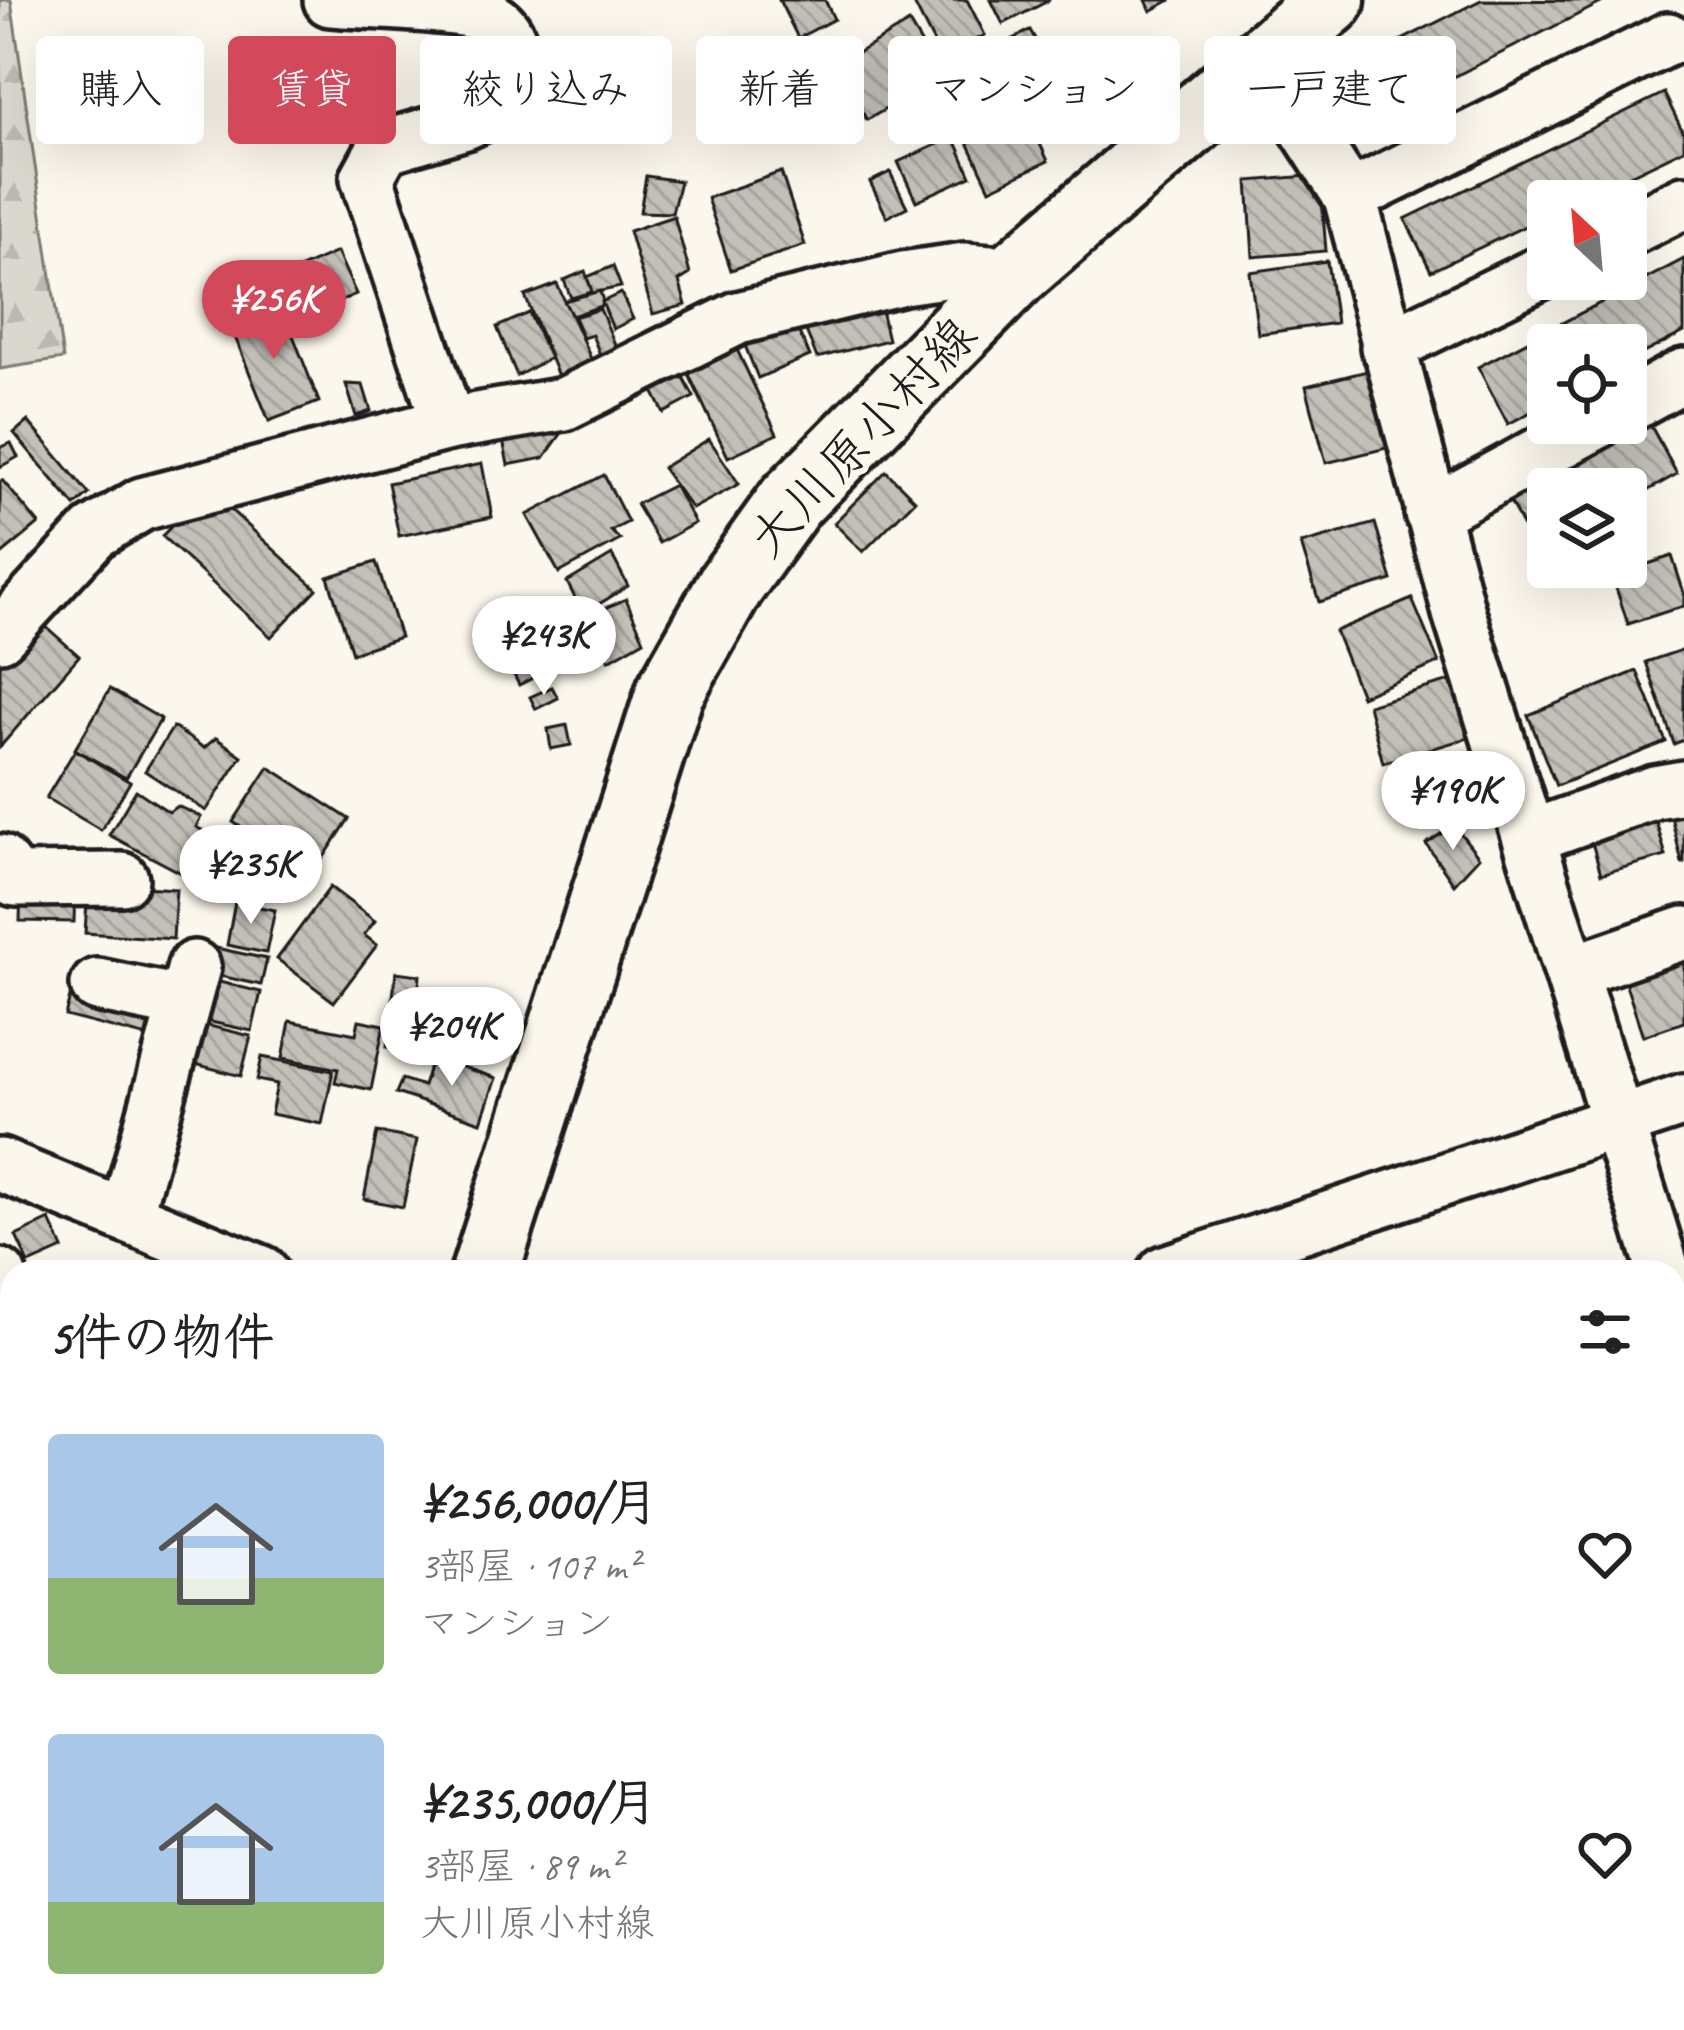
<!DOCTYPE html>
<html lang="ja">
<meta charset="utf-8">
<style>
:root{--surface:#fff;--page:#f2f2f2;--text:#222;--muted:#767676;--accent:#d1495b}
body{margin:0;font-family:Caveat,"Klee One",sans-serif;background:var(--page);color:var(--text);height:100vh;display:flex;flex-direction:column;font-size:45px;white-space:nowrap}
*{box-sizing:border-box;margin:0}
p{font-size:39px;color:var(--muted)}
.icon{flex:none;width:66px;height:66px;fill:none;stroke:currentColor;stroke-width:2;stroke-linecap:round;stroke-linejoin:round}
.map{position:relative;flex:1;overflow:hidden}
.drawer{position:absolute;left:0px;top:1260px;width:1686px;height:771px;display:flex;flex-direction:column;background:var(--surface);border-radius:36px 36px 0 0;box-shadow:0 12px 48px #0002}
.drawer>*{flex:none}
.guide{position:absolute;left:36px;top:36px;width:1614px;height:108px;display:flex;gap:24px}
.needle{width:78px;rotate:334deg}
.fabs{position:absolute;left:1527px;top:180px;display:grid;gap:24px}
.fabs a{display:grid;place-items:center;width:120px;height:120px;border-radius:12px;background:var(--surface);box-shadow:0 12px 48px #0002;font-size:60px}
.price{position:absolute;translate:-50% -102px;padding:0 27px;border-radius:42px;background:#fff;color:#222;font-size:39px;line-height:78px;filter:drop-shadow(0 3px 6px #0008)}
.price::after{content:'';position:absolute;left:50%;top:72px;width:36px;height:27px;margin-left:-18px;background:inherit;clip-path:polygon(0 0,100% 0,50% 100%)}
.price.selected{background:var(--accent);color:#fff}
ul{padding:0;list-style:none}
li{display:flex;align-items:center;gap:36px;height:300px;padding:0 48px}
li span{display:grid;place-items:center;flex:none;width:336px;height:240px;border-radius:12px;color:#555}
li>.icon{margin-inline-start:auto}
span .icon{width:144px;height:144px;fill:#fffc;stroke-width:1}
li b{font-size:51px}
h2{display:flex;justify-content:space-between;align-items:center;height:144px;padding:0 48px;font-size:51px}
.chip{padding:0 42px;border-radius:12px;background:var(--surface);box-shadow:0 12px 48px #0002;font-size:42px;line-height:108px}
.chip.selected{background:var(--accent);color:#fff}
.map>svg:first-child{display:block}
.forest{fill:url(#forest-firs);stroke:#7b7a75;stroke-width:3}
.building{fill:url(#building-back-hatch);stroke:#1c1c1c;stroke-width:3}
.lines{fill:none;stroke-linecap:round;stroke-linejoin:round}
.minor-casing{stroke:#1c1c1c;stroke-width:60}
.major-casing{stroke:#1c1c1c;stroke-width:75}
.minor{stroke:#fbf7ec;stroke-width:51}
.major{stroke:#fbf7ec;stroke-width:66}
.labels{text-anchor:middle;dominant-baseline:central;stroke-width:12;stroke-linejoin:round;paint-order:stroke}
.street-label{font-size:51px;fill:#1c1c1c;stroke:#fbf7ec}
</style>
<div class="map">
<svg width="1684" height="2030" viewBox="0 0 1684 2030">
<defs>
<pattern id="forest-firs" width="22" height="20" patternUnits="userSpaceOnUse" patternTransform="scale(3)"><rect width="22" height="20" fill="#dad7ce"/><path d="M5 1l3.5 6h-7zM16 11l3.5 6h-7z" fill="#bab8b0"/></pattern>
<pattern id="building-back-hatch" width="6" height="6" patternUnits="userSpaceOnUse" patternTransform="scale(3)"><rect width="6" height="6" fill="#c3c0b8"/><path d="M-1 5l2 2M0 0l6 6M5-1l2 2" fill="none" stroke="#a7a49e"/></pattern>
</defs>
<rect width="100%" height="100%" fill="#fbf7ec"/>
<filter id="ink" filterUnits="userSpaceOnUse"><feTurbulence type="fractalNoise" baseFrequency=".00833" numOctaves="2"/><feDisplacementMap in="SourceGraphic" scale="24" xChannelSelector="R" yChannelSelector="G"/><feConvolveMatrix kernelMatrix="1 2 1 2 8 2 1 2 1" color-interpolation-filters="sRGB"/></filter>
<g filter="url(#ink)">
<!-- forest -->
<polygon class="forest" points="0,0 11,0 63,359 0,369"/>
<!-- building -->
<g class="building">
<polygon points="779,0 825,0 834,19 798,38"/>
<polygon points="912,0 967,0 985,35 941,57"/>
<polygon points="991,0 1050,0 1003,24"/>
<polygon points="1146,0 1171,0 1151,11"/>
<polygon points="1481,0 1605,1 1350,129 1325,79"/>
<polygon points="909,23 941,77 867,120 835,66"/>
<polygon points="1030,30 1048,62 1018,79 1000,46"/>
<polygon points="1664,93 1684,134 1684,149 1576,201 1548,201 1548,215 1431,271 1405,219"/>
<polygon points="1022,105 1048,161 990,189 963,132"/>
<polygon points="954,137 971,176 916,201 898,162"/>
<polygon points="781,172 805,245 731,270 707,198"/>
<polygon points="890,172 907,207 887,217 870,182"/>
<polygon points="1320,175 1326,251 1253,257 1248,181"/>
<polygon points="646,176 680,181 672,213 640,212"/>
<polygon points="674,216 690,274 679,281 686,305 653,314 629,231"/>
<polygon points="337,252 356,294 297,320 278,278"/>
<polygon points="1684,259 1684,332 1626,362 1626,345 1548,345 1548,403 1508,424 1478,367"/>
<polygon points="1327,261 1336,323 1258,334 1250,272"/>
<polygon points="613,266 621,287 592,293 587,277"/>
<polygon points="585,271 592,292 571,298 564,280"/>
<polygon points="557,284 592,361 558,376 525,296"/>
<polygon points="600,291 604,305 572,316 564,301"/>
<polygon points="621,293 633,319 613,329 602,302"/>
<polygon points="878,297 888,340 817,358 801,318"/>
<polygon points="280,302 319,402 269,421 229,322"/>
<polygon points="600,309 617,349 601,357 592,335 583,338 574,317"/>
<polygon points="529,313 550,358 517,376 497,327"/>
<polygon points="792,318 810,356 758,378 742,338"/>
<polygon points="730,335 777,434 728,457 681,358"/>
<polygon points="676,364 694,397 664,413 647,379"/>
<polygon points="1371,370 1391,447 1326,463 1306,386"/>
<polygon points="346,384 363,385 371,411 356,416"/>
<polygon points="1645,415 1677,474 1626,503 1626,489 1573,489 1558,464"/>
<polygon points="574,416 544,458 508,465 501,430"/>
<polygon points="28,421 89,494 75,506 14,433"/>
<polygon points="709,439 739,484 692,509 662,468"/>
<polygon points="11,443 18,457 0,467 0,448"/>
<polygon points="482,464 492,517 399,536 388,483"/>
<polygon points="886,471 915,500 863,552 834,523"/>
<polygon points="604,475 628,522 611,531 620,540 559,573 527,515"/>
<polygon points="1546,476 1552,489 1548,489 1548,567 1587,567 1551,584 1507,495"/>
<polygon points="2,480 39,524 0,556 0,482"/>
<polygon points="674,485 695,523 659,543 636,504"/>
<polygon points="208,489 317,589 271,637 162,536"/>
<polygon points="1375,523 1392,580 1319,602 1301,544"/>
<polygon points="612,555 628,586 583,614 567,582"/>
<polygon points="1672,556 1684,593 1684,606 1628,624 1612,576"/>
<polygon points="376,562 400,637 352,653 328,577"/>
<polygon points="626,599 644,640 609,660 586,617"/>
<polygon points="1412,599 1439,663 1361,696 1335,631"/>
<polygon points="35,617 79,656 0,747 0,657"/>
<polygon points="541,642 554,667 519,685 506,659"/>
<polygon points="1684,649 1684,740 1674,744 1646,662"/>
<polygon points="1637,671 1666,742 1556,786 1528,715"/>
<polygon points="1467,676 1482,734 1383,763 1368,705"/>
<polygon points="552,687 558,698 536,709 530,697"/>
<polygon points="110,689 161,719 126,778 75,749"/>
<polygon points="567,725 571,745 551,749 548,729"/>
<polygon points="173,727 204,748 216,738 242,756 206,811 145,771"/>
<polygon points="75,750 130,782 101,830 46,798"/>
<polygon points="269,767 349,819 313,874 233,822"/>
<polygon points="136,790 169,812 177,806 201,817 196,827 214,836 189,877 109,835"/>
<polygon points="1652,807 1666,856 1601,874 1587,825"/>
<polygon points="1684,809 1684,863 1682,863 1670,812"/>
<polygon points="1454,825 1479,857 1454,884 1426,844"/>
<polygon points="21,883 75,885 74,922 20,921"/>
<polygon points="88,884 176,889 173,939 85,933"/>
<polygon points="330,887 375,921 364,935 377,945 334,1002 277,959"/>
<polygon points="235,902 275,910 266,953 227,945"/>
<polygon points="1684,942 1684,1022 1643,1036 1619,964"/>
<polygon points="216,948 267,959 261,985 211,974"/>
<polygon points="396,972 420,975 418,997 435,999 429,1052 387,1047"/>
<polygon points="207,979 261,992 252,1031 197,1019"/>
<polygon points="72,989 159,1011 151,1038 65,1016"/>
<polygon points="359,1020 384,1025 371,1090 335,1082 338,1069 283,1058 290,1021 356,1034"/>
<polygon points="197,1023 251,1036 241,1076 187,1062"/>
<polygon points="262,1057 333,1071 322,1124 271,1114 277,1084 257,1080"/>
<polygon points="432,1057 496,1078 481,1122 396,1093 402,1079 423,1086"/>
<polygon points="377,1132 417,1140 403,1207 364,1199"/>
<polygon points="50,1220 63,1249 29,1264 16,1236"/>
<polygon points="12,1302 12,1342 0,1326 0,1311"/>
<polygon points="8,1414 12,1421 12,1457 1,1464 0,1419"/>
<polygon points="0,1669 12,1682 12,1721 0,1730"/>
<polygon points="2,1810 12,1825 12,1858 3,1864"/>
<polygon points="6,1969 12,1986 12,2019 24,2019 28,2030 0,2030 0,1971"/>
<polygon points="55,2019 110,2019 115,2030 34,2030"/>
<polygon points="168,2019 202,2019 196,2030 173,2030 164,2025"/>
<polygon points="421,2019 465,2019 465,2023 421,2024"/>
<polygon points="998,2023 1026,2023 1028,2030 1000,2030"/>
</g>
<g class="lines">
<!-- minor casing -->
<g class="minor-casing">
<g id="minor">
<path d="M 330,0 C 366,4 478,2 500,25 C 522,47 509,82 500,107 L 465,123 L 384,147 L 367,178 L 448,424"/>
<polyline points="1263,62 1350,197 1459,613 1664,1272"/>
<polyline points="1350,197 1668,39"/>
<polyline points="1626,231 1684,202"/>
<polyline points="1387,347 1548,269"/>
<polyline points="1626,407 1684,375"/>
<polyline points="1431,513 1596,423"/>
<polyline points="0,635 94,533 142,504 448,424 564,404 738,318 903,278 965,269 1016,273"/>
<polyline points="1529,837 1655,792 1684,787"/>
<polyline points="0,861 15,880 122,879"/>
<polyline points="1571,972 1684,933"/>
<polyline points="97,985 184,1003"/>
<polyline points="0,1165 262,1272"/>
<polyline points="126,1216 194,967"/>
<polyline points="1165,1272 1684,1100"/>
<polyline points="0,1275 4,1287 0,1290"/>
<polyline points="1674,1304 1684,1334"/>
<polyline points="0,1642 12,1661"/>
<polyline points="902,2019 906,2030"/>
<polyline points="1388,2019 1392,2030"/>
</g>
</g>
<!-- major casing -->
<g class="major-casing">
<g id="major">
<polyline points="485,1272 670,692 730,586 791,501 1016,273 1331,0"/>
<polyline points="1674,1851 1684,1855"/>
<polyline points="253,2030 257,2019"/>
</g>
</g>
<!-- minor -->
<use href="#minor" class="minor"/>
<!-- major -->
<use href="#major" class="major"/>
</g>
</g>
<g class="labels">
<!-- street labels -->
<g class="street-label">
<text transform="translate(862 437) rotate(-47)">大川原小村線</text>
</g>
</g>
</svg>
<div class="fabs">
<a><svg class="needle" viewBox="-14 -14 28 28"><path d="M0-13l5 13h-10z" fill="#e53935"/><path d="M0 13l5-13h-10z" fill="#767676"/></svg></a>
<a><svg class="icon" aria-label="locate" viewBox="0 0 24 24"><circle cx="12" cy="12" r="6"/><path d="M12 2v4M12 18v4M2 12h4M18 12h4"/></svg></a>
<a><svg class="icon" aria-label="layers" viewBox="0 0 24 24"><path d="M12 4l9 5-9 5-9-5zM3 14l9 5 9-5"/></svg></a>
</div>
<b class="price selected" style="left:274px;top:362px">¥256K</b>
<b class="price" style="left:544px;top:698px">¥243K</b>
<b class="price" style="left:1453px;top:853px">¥190K</b>
<b class="price" style="left:251px;top:927px">¥235K</b>
<b class="price" style="left:452px;top:1089px">¥204K</b>
<div class="guide">
<a class="chip">購入</a>
<a class="chip selected">賃貸</a>
<a class="chip">絞り込み</a>
<a class="chip">新着</a>
<a class="chip">マンション</a>
<a class="chip">一戸建て</a>
</div>
<section class="drawer">
<h2>5件の物件<svg class="icon" aria-label="filters" viewBox="0 0 24 24"><path d="M4 7h16M4 17h16"/><circle cx="9" cy="7" r="2"/><circle cx="15" cy="17" r="2"/></svg></h2>
<ul>
<li><span style="background:linear-gradient(#a9c7e8 60%,#8fb573 0)"><svg class="icon" aria-label="home" viewBox="0 0 24 24"><path d="M3 11l9-7 9 7M6 9v11h12V9"/></svg></span><div><b>¥256,000/月</b><p>3部屋 · 107 m²</p><p>マンション</p></div><svg class="icon" aria-label="heart" viewBox="0 0 24 24"><path d="M12 20l-8-8c-3-5 5-10 8-4 3-6 11-1 8 4z"/></svg></li>
<li><span style="background:linear-gradient(#a9c7e8 70%,#8fb573 0)"><svg class="icon" aria-label="home" viewBox="0 0 24 24"><path d="M3 11l9-7 9 7M6 9v11h12V9"/></svg></span><div><b>¥235,000/月</b><p>3部屋 · 89 m²</p><p>大川原小村線</p></div><svg class="icon" aria-label="heart" viewBox="0 0 24 24"><path d="M12 20l-8-8c-3-5 5-10 8-4 3-6 11-1 8 4z"/></svg></li>
</ul>
</section>
</div>
